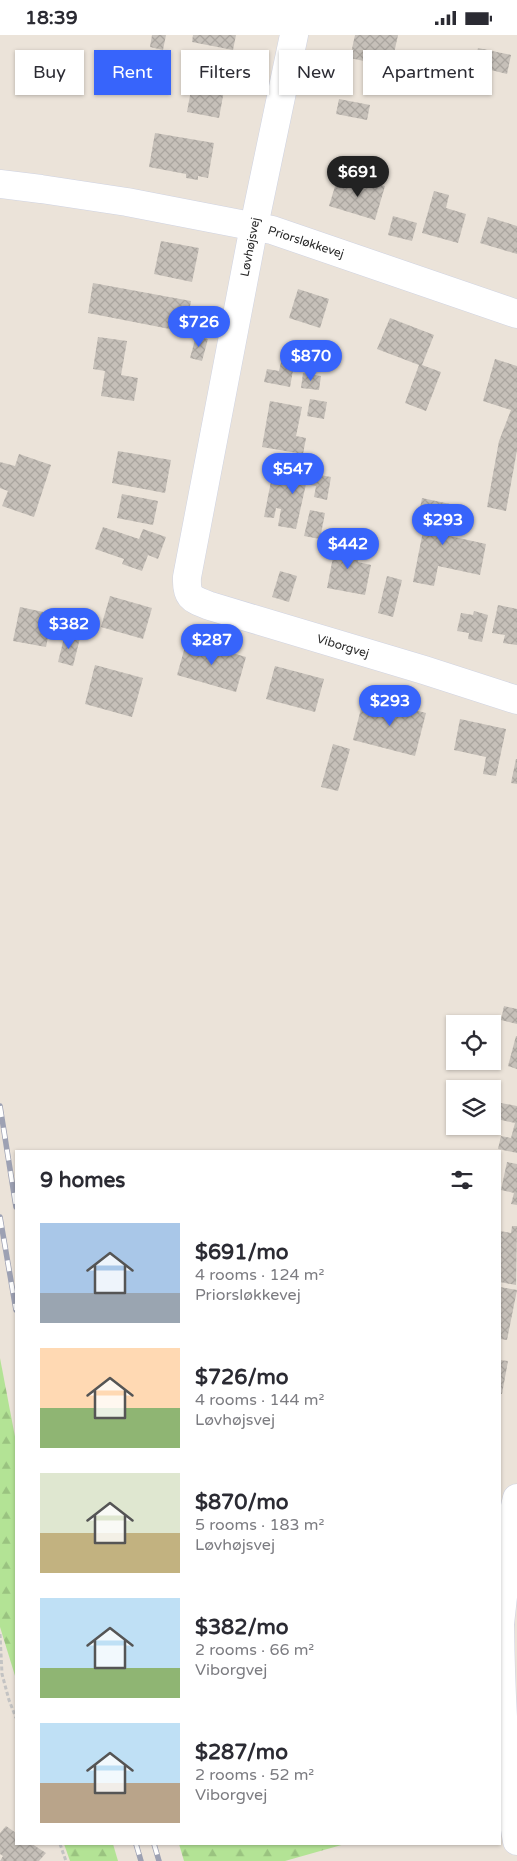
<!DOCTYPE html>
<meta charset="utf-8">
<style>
:root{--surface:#fff;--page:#f7f7f7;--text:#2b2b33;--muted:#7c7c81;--accent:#3764fb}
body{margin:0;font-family:"Varela Round",sans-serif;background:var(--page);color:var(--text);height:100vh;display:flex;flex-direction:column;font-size:19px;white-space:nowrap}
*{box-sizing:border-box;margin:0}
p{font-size:16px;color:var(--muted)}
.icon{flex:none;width:28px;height:28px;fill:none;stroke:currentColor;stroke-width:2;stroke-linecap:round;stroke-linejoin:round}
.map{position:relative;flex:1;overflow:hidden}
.sheet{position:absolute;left:15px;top:1115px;width:486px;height:695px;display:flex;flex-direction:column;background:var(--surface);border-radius:0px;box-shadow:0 1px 4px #0004}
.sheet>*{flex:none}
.top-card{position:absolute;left:15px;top:15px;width:488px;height:45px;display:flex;gap:10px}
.buttons{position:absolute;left:446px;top:980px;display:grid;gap:10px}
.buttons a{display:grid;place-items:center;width:55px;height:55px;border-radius:0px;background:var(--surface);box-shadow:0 1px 4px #0004;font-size:25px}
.price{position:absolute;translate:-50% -42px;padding:0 11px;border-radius:18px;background:var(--accent);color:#fff;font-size:16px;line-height:32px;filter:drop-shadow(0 1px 2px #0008)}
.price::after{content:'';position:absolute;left:50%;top:30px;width:15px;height:11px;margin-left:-8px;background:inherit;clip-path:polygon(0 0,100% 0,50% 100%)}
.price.current{background:#222;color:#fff}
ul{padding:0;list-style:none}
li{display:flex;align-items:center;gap:15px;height:125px;padding:0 25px}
li span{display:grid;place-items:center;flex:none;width:140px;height:100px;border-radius:0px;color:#555}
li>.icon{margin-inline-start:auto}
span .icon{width:60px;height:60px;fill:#fffc;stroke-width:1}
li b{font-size:21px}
h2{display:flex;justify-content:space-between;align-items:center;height:60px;padding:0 25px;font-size:21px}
.chip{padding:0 18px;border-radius:0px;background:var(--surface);box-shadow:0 1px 4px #0004;font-size:18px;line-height:45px}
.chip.current{background:var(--accent);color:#fff}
.status{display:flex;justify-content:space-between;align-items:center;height:35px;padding:0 25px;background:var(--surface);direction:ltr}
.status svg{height:14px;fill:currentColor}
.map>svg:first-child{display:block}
.forest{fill:url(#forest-firs)}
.building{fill:url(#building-cross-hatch)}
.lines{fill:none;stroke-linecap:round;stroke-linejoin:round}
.minor-casing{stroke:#cfd3e2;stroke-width:29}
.path{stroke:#c3c3c3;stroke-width:3;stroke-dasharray:4 2.5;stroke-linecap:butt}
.minor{stroke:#fff;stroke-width:28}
.rail-casing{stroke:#9da1b3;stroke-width:5.5}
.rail{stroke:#fff;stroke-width:4;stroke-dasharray:11;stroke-linecap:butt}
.labels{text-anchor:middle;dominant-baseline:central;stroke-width:4.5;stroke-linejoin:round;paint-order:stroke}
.street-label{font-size:12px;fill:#282828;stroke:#fff}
</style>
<div class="status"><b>18:39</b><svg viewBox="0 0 49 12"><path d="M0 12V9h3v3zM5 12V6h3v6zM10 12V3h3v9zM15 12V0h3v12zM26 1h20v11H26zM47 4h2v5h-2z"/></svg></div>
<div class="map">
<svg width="517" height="1826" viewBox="0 0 517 1826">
<defs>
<pattern id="forest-firs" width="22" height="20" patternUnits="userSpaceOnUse" patternTransform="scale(1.25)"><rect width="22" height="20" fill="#b3e395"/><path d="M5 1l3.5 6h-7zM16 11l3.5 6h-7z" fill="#9ac380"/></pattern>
<pattern id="building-cross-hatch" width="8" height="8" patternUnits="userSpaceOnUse" patternTransform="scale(1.25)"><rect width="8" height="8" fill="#c6c0b9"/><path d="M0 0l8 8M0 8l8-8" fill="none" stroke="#aaa59f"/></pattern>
</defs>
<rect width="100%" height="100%" fill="#ebe3d9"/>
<!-- forest -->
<g class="forest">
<polygon points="0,1323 16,1407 16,1644 0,1592"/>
<polygon points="64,1809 113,1809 118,1826 70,1826"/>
<polygon points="179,1809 345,1809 285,1826 184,1826"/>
</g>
<!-- building -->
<g class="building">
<polygon points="152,0 166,0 163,15 150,12"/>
<polygon points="193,0 236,0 233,15 192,7"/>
<polygon points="355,0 398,0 391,32 350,23"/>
<polygon points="478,13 511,20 507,39 487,34 484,46 471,43"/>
<polygon points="193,44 225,50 219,83 187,77"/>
<polygon points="339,64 370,70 367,85 336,79"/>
<polygon points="155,98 214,108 208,143 198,141 198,145 186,143 186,139 149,132"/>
<polygon points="352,141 385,151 375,185 329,171 336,148 349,152"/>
<polygon points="434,156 449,160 446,173 466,179 458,208 422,198"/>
<polygon points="393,181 417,188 412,206 388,200"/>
<polygon points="488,182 517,191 517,219 480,208"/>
<polygon points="161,206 199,213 192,247 154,239"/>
<polygon points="93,248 191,266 185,297 88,278"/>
<polygon points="298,254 329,264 320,293 289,283"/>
<polygon points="390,283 434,300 422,330 441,337 426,376 405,368 419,330 377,314"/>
<polygon points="196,301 208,304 202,326 190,323"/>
<polygon points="98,302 127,306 121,340 138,343 134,366 101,361 105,336 93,334"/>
<polygon points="495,324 517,331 517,415 506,476 487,472 499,406 511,375 483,366"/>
<polygon points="281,327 294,330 290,352 264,347 267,334 279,336"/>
<polygon points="303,338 321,341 319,355 301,353"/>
<polygon points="310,364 327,367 324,384 307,381"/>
<polygon points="270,366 302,372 296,401 306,403 303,419 262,412"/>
<polygon points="118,416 171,425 165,458 112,448"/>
<polygon points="19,419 51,430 34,482 2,471 8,456 0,453 0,427 15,431"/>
<polygon points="293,435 331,442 327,465 314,462 316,451 306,449 296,494 278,491 281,474 276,473 274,483 264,482 273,436 292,440"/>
<polygon points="122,459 158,466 153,490 117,483"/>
<polygon points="422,463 450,469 445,493 438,491 436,498 486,509 480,540 438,531 434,551 413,547 423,496 416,494"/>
<polygon points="310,475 325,478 320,504 304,501"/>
<polygon points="103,492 139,504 143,494 166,502 158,524 148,520 142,536 122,529 124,524 95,514"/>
<polygon points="336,507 361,512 358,527 371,530 365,560 327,553"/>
<polygon points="280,536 297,541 289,567 272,562"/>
<polygon points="387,541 402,545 393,582 378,578"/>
<polygon points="110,561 152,573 143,604 101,592"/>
<polygon points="498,570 517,574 517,610 503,608 505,600 492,598"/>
<polygon points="20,572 53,579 46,612 13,606"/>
<polygon points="474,576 488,580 482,607 468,604 469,598 457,596 461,578 473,580"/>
<polygon points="65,599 80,603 73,631 58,627"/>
<polygon points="187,605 246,622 236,657 177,640"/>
<polygon points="95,630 143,643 132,682 85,669"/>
<polygon points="275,631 324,644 315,677 266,664"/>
<polygon points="364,662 426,678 415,721 353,705"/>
<polygon points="460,684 506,694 496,741 483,739 486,722 454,715"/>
<polygon points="333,709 350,714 338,756 321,752"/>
<polygon points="516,724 517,724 517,749 511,748"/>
<polygon points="504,971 517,974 517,989 501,985"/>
<polygon points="516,1001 517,1001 517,1034 508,1031"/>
<polygon points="501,1068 517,1071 517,1118 498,1114 501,1101 511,1103 515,1088 497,1084"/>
<polygon points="507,1127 517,1129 517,1170 511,1169 514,1158 501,1155"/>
<polygon points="512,1191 517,1191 516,1250 500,1247 500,1196 511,1198"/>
<polygon points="500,1252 517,1255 507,1305 500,1304"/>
<polygon points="500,1325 508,1326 502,1359 500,1359"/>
<polygon points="6,1791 16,1798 16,1809 32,1809 46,1818 39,1826 0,1826 3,1821 0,1819 0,1798"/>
</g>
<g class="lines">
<!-- minor casing -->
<g class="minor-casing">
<g id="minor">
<path d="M 294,0 L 254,191 L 187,542 C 186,563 192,564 210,571 L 424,635 L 517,665"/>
<polyline points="0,149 41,154 127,167 272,195 517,279"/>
<path d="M 500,1589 C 501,1662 504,1734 517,1806"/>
<polyline points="500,1589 511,1489 517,1463"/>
</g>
</g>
<!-- path -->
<g class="path">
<polyline points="0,1599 2,1639 9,1665 16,1683"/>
<polyline points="60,1809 66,1826"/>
</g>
<!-- minor -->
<use href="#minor" class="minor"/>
<!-- rail casing -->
<g class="rail-casing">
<g id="rail">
<polyline points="0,1071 16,1172"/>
<polyline points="0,1182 16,1275"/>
<polyline points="136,1809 141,1826"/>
<polyline points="154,1809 159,1826"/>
</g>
</g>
<!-- rail -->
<use href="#rail" class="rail"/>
</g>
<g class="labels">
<!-- street labels -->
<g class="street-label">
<text transform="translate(306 207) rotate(18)">Priorsløkkevej</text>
<text transform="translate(250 212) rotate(-79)">Løvhøjsvej</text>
<text transform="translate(343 611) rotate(17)">Viborgvej</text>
</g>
</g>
</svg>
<div class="buttons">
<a><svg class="icon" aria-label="locate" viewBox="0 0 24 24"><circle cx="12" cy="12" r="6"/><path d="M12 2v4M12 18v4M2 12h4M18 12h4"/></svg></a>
<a><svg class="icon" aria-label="layers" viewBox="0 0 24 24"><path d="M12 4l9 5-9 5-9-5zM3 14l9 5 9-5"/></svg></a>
</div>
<b class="price current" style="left:358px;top:163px">$691</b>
<b class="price" style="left:199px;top:313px">$726</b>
<b class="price" style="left:311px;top:347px">$870</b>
<b class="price" style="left:293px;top:460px">$547</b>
<b class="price" style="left:443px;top:511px">$293</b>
<b class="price" style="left:348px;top:535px">$442</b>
<b class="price" style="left:69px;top:615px">$382</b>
<b class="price" style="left:212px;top:631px">$287</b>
<b class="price" style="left:390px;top:692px">$293</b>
<div class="top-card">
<a class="chip">Buy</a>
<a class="chip current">Rent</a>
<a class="chip">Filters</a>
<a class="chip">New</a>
<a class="chip">Apartment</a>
</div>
<section class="sheet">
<h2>9 homes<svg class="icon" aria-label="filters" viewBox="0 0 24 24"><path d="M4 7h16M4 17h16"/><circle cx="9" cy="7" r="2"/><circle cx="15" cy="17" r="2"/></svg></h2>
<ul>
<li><span style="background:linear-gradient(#a9c7e8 70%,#9aa5b1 0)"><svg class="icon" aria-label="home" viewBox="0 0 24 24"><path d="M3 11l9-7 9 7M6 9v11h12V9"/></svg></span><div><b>$691/mo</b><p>4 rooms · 124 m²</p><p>Priorsløkkevej</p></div></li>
<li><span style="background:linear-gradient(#ffd9b3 60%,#8fb573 0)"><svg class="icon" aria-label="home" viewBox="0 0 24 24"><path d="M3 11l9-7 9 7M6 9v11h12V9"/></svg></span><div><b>$726/mo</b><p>4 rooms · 144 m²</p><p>Løvhøjsvej</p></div></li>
<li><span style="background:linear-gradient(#dfe7d0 60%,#c2b280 0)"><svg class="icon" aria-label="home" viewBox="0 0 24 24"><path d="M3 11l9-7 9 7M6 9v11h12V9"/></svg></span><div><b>$870/mo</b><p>5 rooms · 183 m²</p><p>Løvhøjsvej</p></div></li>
<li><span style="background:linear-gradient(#bfe0f5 70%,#8fb573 0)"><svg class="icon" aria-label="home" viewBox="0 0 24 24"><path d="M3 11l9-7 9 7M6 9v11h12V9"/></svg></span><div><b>$382/mo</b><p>2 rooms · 66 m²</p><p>Viborgvej</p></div></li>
<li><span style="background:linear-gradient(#bfe0f5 60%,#b9a48a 0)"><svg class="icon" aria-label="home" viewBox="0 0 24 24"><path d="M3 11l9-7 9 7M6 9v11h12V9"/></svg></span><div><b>$287/mo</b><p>2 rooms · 52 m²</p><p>Viborgvej</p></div></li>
</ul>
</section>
</div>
